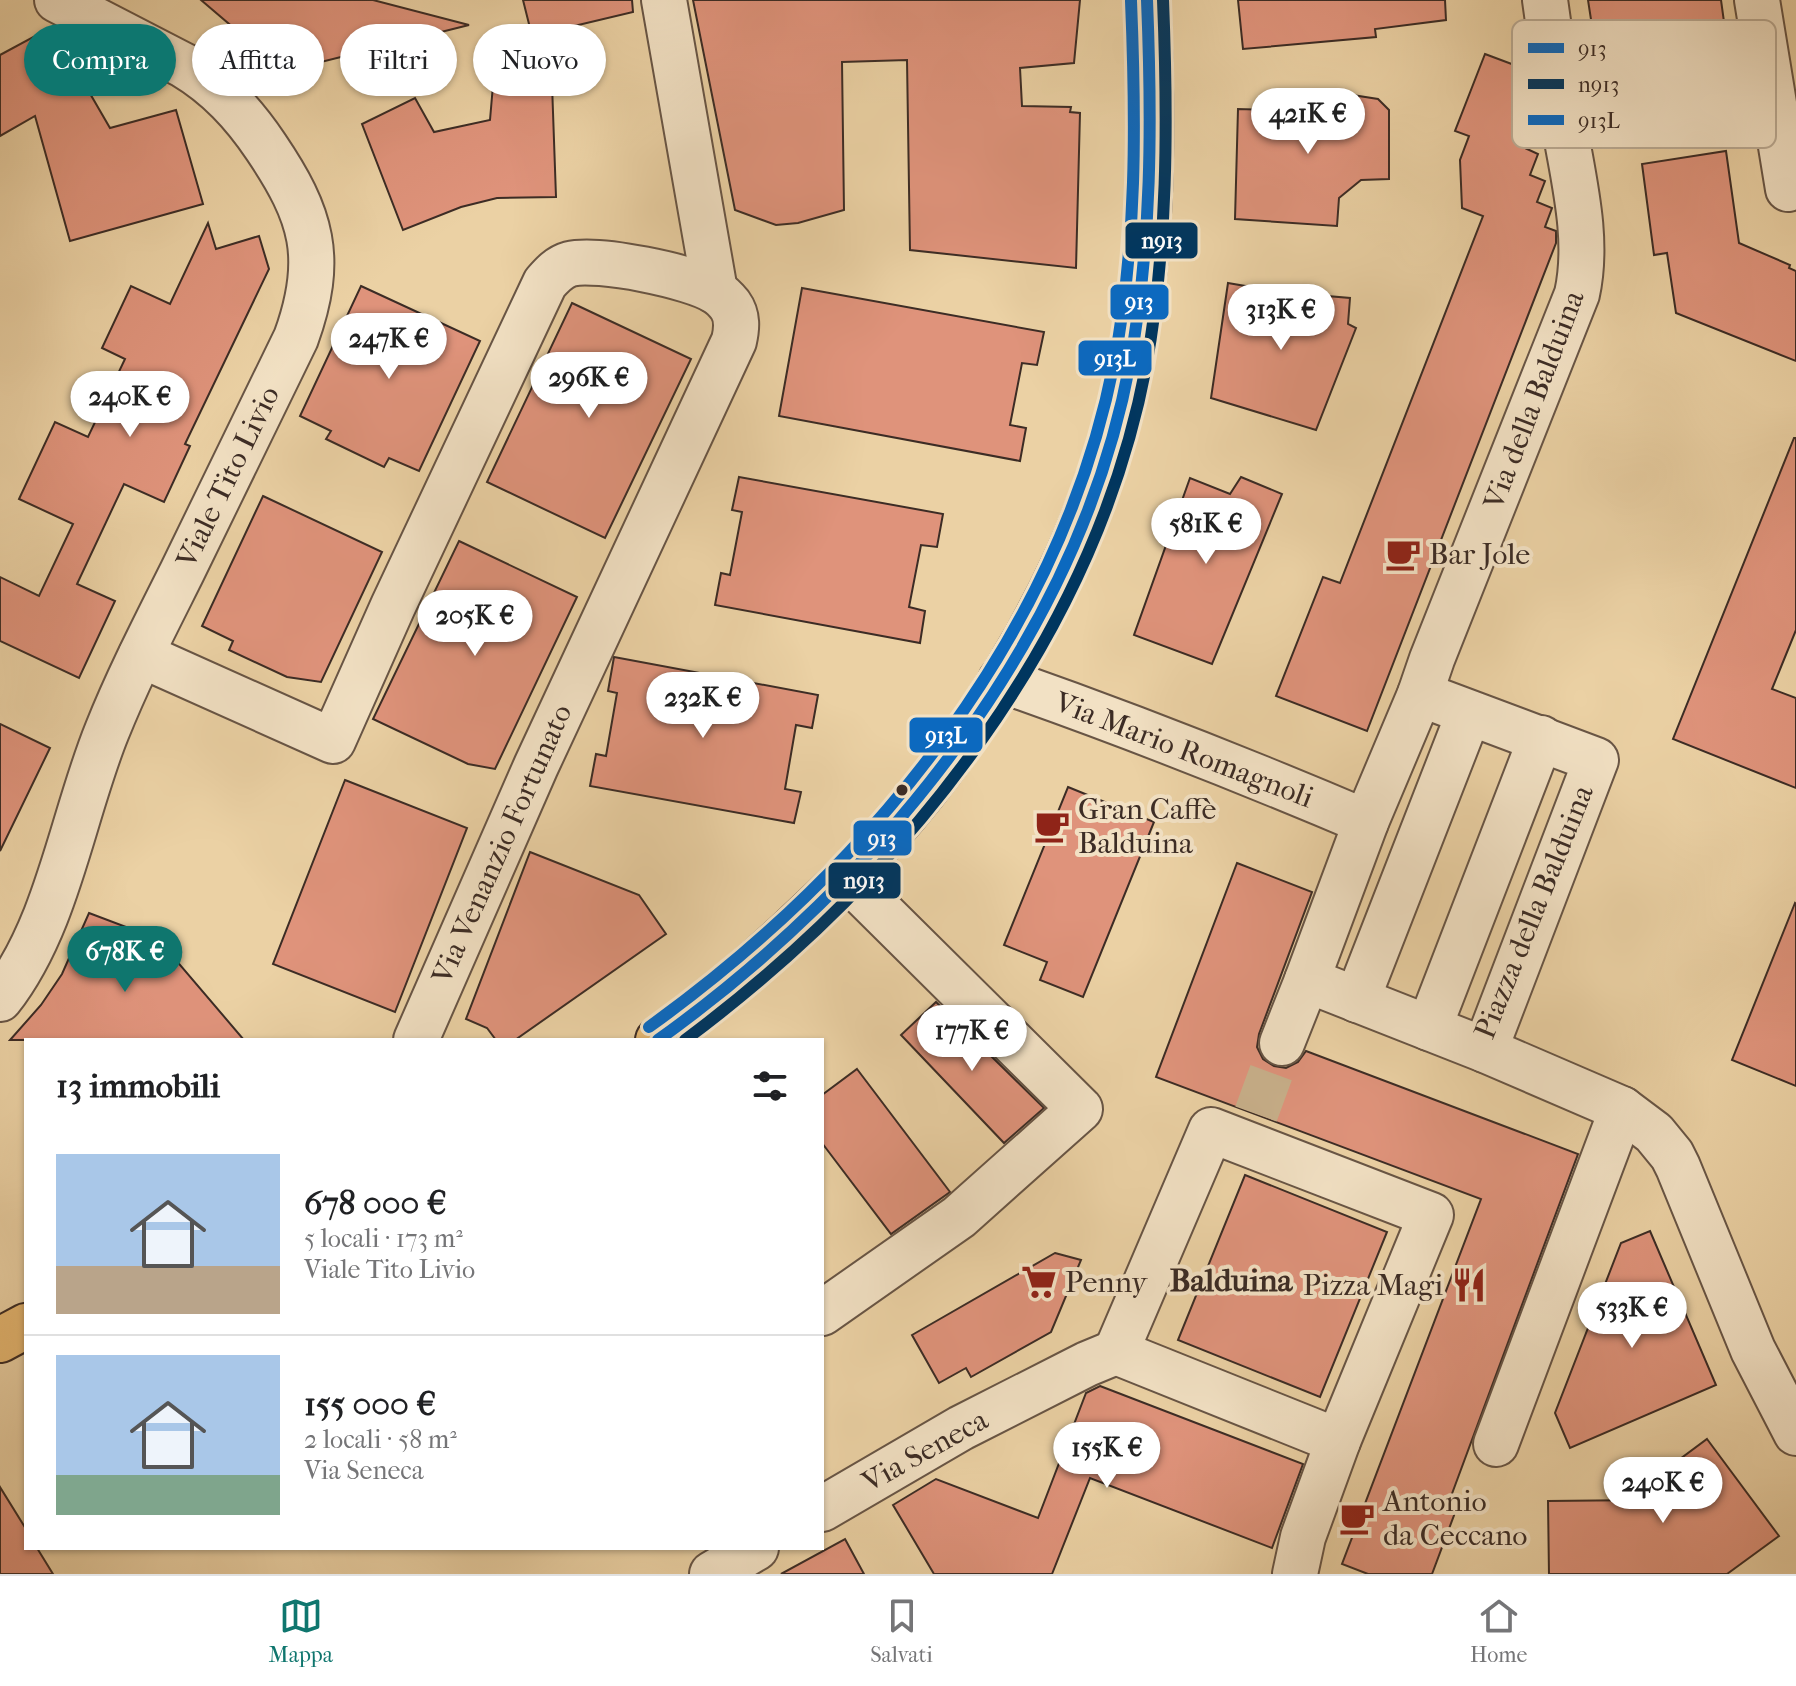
<!DOCTYPE html>
<html lang="it">
<meta charset="utf-8">
<style>
:root{--surface:#fff;--page:#f2f2f2;--text:#202124;--muted:#757577;--line:#e0e0e0;--accent:#0f766e}
body{margin:0;font-family:"IM FELL French Canon",serif;background:var(--page);color:var(--text);height:100vh;display:flex;flex-direction:column;font-size:30px;white-space:nowrap}
*{box-sizing:border-box;margin:0}
p{font-size:26px;color:var(--muted)}
.icon{flex:none;width:44px;height:44px;fill:none;stroke:currentColor;stroke-width:2;stroke-linecap:round;stroke-linejoin:round}
.map{position:relative;flex:1;overflow:hidden}
.sheet{position:absolute;left:24px;top:1038px;width:800px;height:512px;display:flex;flex-direction:column;background:var(--surface);border-radius:0px;box-shadow:0 2px 6px #0004}
.sheet>*{flex:none}
.guide{position:absolute;left:24px;top:24px;width:800px;height:72px;display:flex;gap:16px}
.price{position:absolute;translate:-50% -68px;padding:0 18px;border-radius:28px;background:#fff;color:#222;font-size:26px;line-height:52px;filter:drop-shadow(0 2px 4px #0008)}
.price::after{content:'';position:absolute;left:50%;top:48px;width:24px;height:18px;margin-left:-12px;background:inherit;clip-path:polygon(0 0,100% 0,50% 100%)}
.price.current{background:var(--accent);color:#fff}
ul{padding:0;list-style:none}
li{display:flex;align-items:center;gap:24px;height:200px;padding:0 32px}
li+li{border-top:2px solid var(--line)}
li span{display:grid;place-items:center;flex:none;width:224px;height:160px;border-radius:0px;color:#555}
li>.icon{margin-inline-start:auto}
span .icon{width:96px;height:96px;fill:#fffc;stroke-width:1}
li b{font-size:34px}
h2{display:flex;justify-content:space-between;align-items:center;height:96px;padding:0 32px;font-size:34px}
.pill{padding:0 28px;border-radius:36px;background:var(--surface);box-shadow:0 2px 6px #0004;font-size:28px;line-height:72px}
.pill.current{background:var(--accent);color:#fff}
.dock{display:flex;justify-content:space-around;align-items:center;height:112px;border-top:2px solid var(--line);background:var(--surface);font-size:22px;color:var(--muted)}
.dock a{display:grid;justify-items:center;gap:4px}
.dock .current{color:var(--accent)}
.map>svg:first-child{display:block}
.building{fill:#df937b;stroke:#3c2c25;stroke-width:2}
.lines{fill:none;stroke-linecap:round;stroke-linejoin:round}
.minor-tunnel{stroke:#c8b08b;stroke-width:44;stroke-dasharray:44 22;stroke-linecap:butt}
.minor-casing{stroke:#685545;stroke-width:48}
.major-casing{stroke:#3c2c25;stroke-width:48}
.minor{stroke:#f2e1c4;stroke-width:44}
.major{stroke:#e6b872;stroke-width:44}
.bus-1-casing{stroke:#f2e1c4;stroke-width:18}
.bus-2-casing{stroke:#f2e1c4;stroke-width:18}
.bus-3-casing{stroke:#f2e1c4;stroke-width:18}
.bus-1{stroke:#0c69bf;stroke-width:12}
.bus-2{stroke:#00365f;stroke-width:12}
.bus-3{stroke:#0c69bf;stroke-width:12}
.bus-dot{fill:#3c2c25;stroke:#f2e1c4;stroke-width:3}
.labels{text-anchor:middle;dominant-baseline:central;stroke-width:8;stroke-linejoin:round;paint-order:stroke}
.street-label{font-size:30px;fill:#3c2c25;stroke:#f2e1c4}
.poi-label{font-size:30px;fill:#3c2c25;stroke:#f2e1c4;text-anchor:start}
.neighbourhood-label{font-size:32px;font-weight:bold;fill:#3c2c25;stroke:#f2e1c4}
.key{fill:#f2e1c4;stroke:#bbab94;stroke-width:2}
.key-label{font-size:22px;fill:#3c2c25}
.line-badge{stroke:#f2e1c4;stroke-width:3}
.badge-label{font-size:22px;text-anchor:middle;font-weight:bold;fill:#fff}
</style>
<div class="map">
<svg width="1796" height="1574" viewBox="0 0 1796 1574">
<rect width="100%" height="100%" fill="#ebd1a4"/>
<filter id="stains"><feTurbulence type="fractalNoise" baseFrequency=".0025" numOctaves="4"/><feColorMatrix values="0 0 0 0 .2 0 0 0 0 .09 0 0 0 0 .02 0 0 0 .5 -.17"/></filter>
<radialGradient id="worn" r=".72"><stop offset=".6" stop-color="#630" stop-opacity="0"/><stop offset="1" stop-color="#630" stop-opacity=".3"/></radialGradient>
<!-- building -->
<g class="building">
<polygon points="201,0 373,0 469,25 305,66 269,58"/>
<polygon points="523,0 632,0 633,12 532,36"/>
<polygon points="693,0 1080,0 1074,63 1020,68 1022,106 1071,107 1070,112 1080,113 1076,268 910,250 907,60 842,62 844,210 798,223 776,225 735,210"/>
<polygon points="1238,0 1445,0 1446,20 1375,29 1376,37 1243,49"/>
<polygon points="1588,0 1721,0 1728,51 1701,55 1705,82 1629,93 1620,35 1594,39"/>
<polygon points="35,36 47,57 63,47 110,128 176,110 203,204 70,241 35,116 0,136 0,55"/>
<polygon points="1485,54 1525,69 1516,92 1531,97 1521,121 1534,125 1525,148 1538,154 1530,175 1545,181 1537,202 1552,208 1545,227 1556,231 1556,243 1367,731 1276,696 1323,577 1340,583 1483,216 1462,208 1460,160 1469,136 1455,131"/>
<polygon points="552,84 556,197 497,198 461,207 403,230 362,124 415,98 434,132 490,120 493,85"/>
<polygon points="1314,89 1378,99 1389,110 1389,179 1361,180 1339,198 1337,226 1235,219 1238,109 1275,110 1278,102"/>
<polygon points="1726,151 1739,243 1790,265 1789,268 1796,271 1796,361 1676,313 1667,253 1654,255 1642,164"/>
<polygon points="208,223 216,249 259,236 269,269 185,444 190,446 164,502 124,484 77,584 115,601 79,678 0,641 0,577 39,596 73,524 19,499 55,422 88,437 125,359 102,348 131,286 170,304"/>
<polygon points="1228,283 1280,292 1350,298 1348,324 1356,328 1316,430 1211,398"/>
<polygon points="361,286 480,341 419,471 389,458 384,467 326,439 331,431 300,416"/>
<polygon points="802,288 1044,332 1037,365 1022,363 1010,425 1026,428 1020,461 779,416"/>
<polygon points="572,303 691,359 605,538 487,482"/>
<polygon points="1794,438 1796,438 1796,630 1772,689 1796,698 1796,788 1673,739"/>
<polygon points="739,477 943,514 937,547 921,545 909,607 925,611 920,643 715,605 721,573 730,575 742,512 732,510"/>
<polygon points="1241,477 1282,494 1212,664 1134,635 1190,478 1230,494"/>
<polygon points="263,496 382,552 321,682 287,677 229,650 233,641 202,626"/>
<polygon points="459,541 577,597 495,769 468,764 373,719"/>
<polygon points="614,657 818,695 812,728 796,725 785,789 801,792 794,823 590,786 596,754 606,756 617,693 608,691"/>
<polygon points="0,724 50,748 0,851"/>
<polygon points="345,780 467,828 395,1012 273,964"/>
<polygon points="1068,787 1154,822 1083,997 1040,980 1047,962 1004,945"/>
<polygon points="530,852 639,895 666,934 515,1040 496,1040 487,1028 466,1019"/>
<polygon points="1237,863 1312,892 1259,1034 1257,1047 1263,1059 1274,1066 1286,1068 1298,1062 1306,1051 1578,1154 1450,1499 1441,1503 1459,1502 1432,1574 1368,1574 1342,1564 1481,1199 1156,1077"/>
<polygon points="1795,903 1796,904 1796,1086 1732,1060"/>
<polygon points="89,913 158,939 244,1040 10,1040 41,1005 62,974"/>
<polygon points="936,1002 1044,1108 1004,1143 901,1035"/>
<polygon points="857,1069 950,1192 891,1234 822,1143 822,1095"/>
<polygon points="1245,1175 1387,1232 1320,1397 1178,1340"/>
<polygon points="1650,1231 1716,1385 1570,1448 1555,1413 1621,1243"/>
<polygon points="1055,1253 1081,1260 1051,1332 971,1377 966,1368 939,1383 912,1335"/>
<polygon points="1100,1386 1303,1464 1272,1548 1090,1478 1052,1574 934,1574 893,1505 936,1479 1038,1518 1086,1393"/>
<polygon points="1707,1439 1779,1536 1727,1574 1549,1574 1548,1501 1645,1500 1645,1485"/>
<polygon points="0,1487 26,1529 26,1548 37,1548 53,1574 0,1574"/>
<polygon points="845,1539 864,1574 781,1574"/>
</g>
<g class="lines">
<!-- minor-tunnel -->
<polyline class="minor-tunnel" points="1256,1114 1282,1043"/>
<!-- minor casing -->
<g class="minor-casing">
<g id="minor">
<polyline points="664,0 715,291"/>
<path d="M 1545,0 C 1551,43 1557,86 1565,129 C 1574,182 1589,240 1577,294 L 1432,659 L 1420,694 L 1366,822 L 1307,980 L 1485,1050 L 1622,1109 L 1654,1133 L 1672,1155 L 1678,1167 L 1753,1350 L 1796,1433"/>
<polyline points="1757,0 1788,189"/>
<path d="M 141,655 L 333,741 L 393,606 L 545,283 C 552,275 559,267 570,264 C 597,257 692,276 716,292 C 721,295 726,300 730,305 C 738,316 737,328 734,341 L 536,766 L 416,1040"/>
<path d="M 1001,680 C 1124,723 1246,771 1366,822"/>
<polyline points="1420,694 1596,760 1485,1050"/>
<path d="M 0,999 C 58,925 72,817 107,731 C 129,676 156,624 182,572 C 220,494 258,416 296,338 C 325,258 312,215 266,147 C 243,113 218,86 183,65 L 57,0"/>
<polyline points="1357,1000 1469,713"/>
<polyline points="1429,1028 1541,738"/>
<polyline points="1282,1043 1307,980"/>
<polyline points="822,1313 959,1217 1080,1109 847,878"/>
<polyline points="1116,1352 1211,1130 1431,1215 1338,1441 1303,1537 1295,1574"/>
<polyline points="1116,1352 1338,1441"/>
<polyline points="1496,1444 1622,1109"/>
<polyline points="822,1509 961,1428 1087,1364 1116,1352"/>
<polyline points="712,1574 756,1548"/>
</g>
</g>
<!-- major casing -->
<g class="major-casing">
<g id="major">
<path d="M 658,1040 C 708,1005 754,966 798,924 C 829,895 860,865 888,834 C 990,718 1079,566 1118,417 C 1153,282 1154,138 1147,0"/>
<polyline points="0,1340 26,1326"/>
</g>
</g>
<!-- minor -->
<use href="#minor" class="minor"/>
<!-- major -->
<use href="#major" class="major"/>
<!-- bus-1 casing -->
<g class="bus-1-casing">
<path id="bus-1" d="M 658,1040 C 880,881 1079,638 1130,363 C 1152,243 1152,122 1147,0"/>
</g>
<!-- bus-2 casing -->
<g class="bus-2-casing">
<path id="bus-2" d="M 685,1040 C 904,877 1094,640 1146,367 C 1168,246 1168,123 1163,0"/>
</g>
<!-- bus-3 casing -->
<g class="bus-3-casing">
<path id="bus-3" d="M 649,1027 C 870,868 1060,636 1114,363 C 1137,244 1136,122 1131,1"/>
</g>
<!-- bus-1 -->
<use href="#bus-1" class="bus-1"/>
<!-- bus-2 -->
<use href="#bus-2" class="bus-2"/>
<!-- bus-3 -->
<use href="#bus-3" class="bus-3"/>
</g>
<!-- icons -->
<defs>
<g id="cafe-bare" transform="scale(2.76)"><path d="M-5.5-4.5H6V0H3Q3 3.5 0 3.5H-2.5Q-5.5 3.5-5.5 0ZM3-3.2v2h1.7v-2ZM-6 4.5H4V6H-6Z" fill="#8f2418" stroke="#f2e1c4" stroke-width="2.5" paint-order="stroke"/></g>
<g id="supermarket-bare" transform="scale(2.76)"><path d="M-6-5.5h2.5l.6 2H6L4.5 2H-2.5L-4.4-4H-6ZM-1.5 3.2a1.3 1.3 0 1 0 .1 0ZM3 3.2a1.3 1.3 0 1 0 .1 0Z" fill="#8f2418" stroke="#f2e1c4" stroke-width="2.5" paint-order="stroke"/></g>
<g id="restaurant-bare" transform="scale(2.76)"><path d="M-5-6h1v4h1v-4h1v4h1v-4h1v5L-1.5 .5V6h-2V.5L-5-1ZM5-6V6H3V1.5H1.5Q1.5-4 5-6Z" fill="#8f2418" stroke="#f2e1c4" stroke-width="2.5" paint-order="stroke"/></g>
</defs>
<g fill-rule="evenodd">
<use href="#cafe-bare" x="1403" y="554"/>
<use href="#cafe-bare" x="1052" y="826"/>
<use href="#supermarket-bare" x="1039" y="1282"/>
<use href="#restaurant-bare" x="1469" y="1285"/>
<use href="#cafe-bare" x="1357" y="1518"/>
</g>
<!-- markers -->
<circle class="bus-dot" cx="902" cy="790" r="7"/>
<g class="labels">
<!-- street labels -->
<g class="street-label">
<text transform="translate(1534 400) rotate(-69)">Via della Balduina</text>
<text transform="translate(228 477) rotate(-64)">Viale Tito Livio</text>
<text transform="translate(1184 750) rotate(21)">Via Mario Romagnoli</text>
<text transform="translate(502 844) rotate(-66)">Via Venanzio Fortunato</text>
<text transform="translate(1534 912) rotate(-68)">Piazza della Balduina</text>
<text transform="translate(925 1451) rotate(-29)">Via Seneca</text>
</g>
<!-- poi labels -->
<g class="poi-label">
<text x="1429" y="554">Bar Jole</text>
<text x="1078" y="809">Gran Caffè<tspan x="1078" dy="34">Balduina</tspan></text>
<text x="1065" y="1282">Penny</text>
<text x="1443" y="1285" text-anchor="end">Pizza Magi</text>
<text x="1383" y="1501">Antonio<tspan x="1383" dy="34">da Ceccano</tspan></text>
</g>
<!-- neighbourhood labels -->
<g class="neighbourhood-label">
<text x="1231" y="1280">Balduina</text>
</g>
</g>
<!-- legend -->
<rect x="1512" y="20" width="264" height="128" rx="12" class="key"/>
<rect x="1528" y="43" width="36" height="10" fill="#0c69bf"/>
<rect x="1528" y="79" width="36" height="10" fill="#00365f"/>
<rect x="1528" y="115" width="36" height="10" fill="#0c69bf"/>
<g class="key-label">
<text x="1578" y="56">913</text>
<text x="1578" y="92">n913</text>
<text x="1578" y="128">913L</text>
</g>
<g class="line-badge">
<rect x="1124" y="221" width="75" height="39" rx="8" fill="#00365f"/>
<rect x="1109" y="283" width="61" height="38" rx="8" fill="#0c69bf"/>
<rect x="1077" y="339" width="76" height="38" rx="8" fill="#0c69bf"/>
<rect x="908" y="716" width="76" height="38" rx="8" fill="#0c69bf"/>
<rect x="852" y="819" width="61" height="38" rx="8" fill="#0c69bf"/>
<rect x="827" y="861" width="75" height="39" rx="8" fill="#00365f"/>
</g>
<g class="badge-label">
<text x="1162" y="248">n913</text>
<text x="1139" y="309">913</text>
<text x="1115" y="366">913L</text>
<text x="946" y="743">913L</text>
<text x="882" y="846">913</text>
<text x="864" y="888">n913</text>
</g>
<rect width="100%" height="100%" filter="url(#stains)"/>
<rect width="100%" height="100%" fill="url(#worn)"/>
</svg>
<b class="price" style="left:1308px;top:156px">421K €</b>
<b class="price" style="left:1281px;top:352px">313K €</b>
<b class="price" style="left:389px;top:381px">247K €</b>
<b class="price" style="left:589px;top:420px">296K €</b>
<b class="price" style="left:130px;top:439px">240K €</b>
<b class="price" style="left:1206px;top:566px">581K €</b>
<b class="price" style="left:475px;top:658px">205K €</b>
<b class="price" style="left:703px;top:740px">232K €</b>
<b class="price current" style="left:125px;top:994px">678K €</b>
<b class="price" style="left:972px;top:1073px">177K €</b>
<b class="price" style="left:1632px;top:1350px">533K €</b>
<b class="price" style="left:1107px;top:1490px">155K €</b>
<b class="price" style="left:1663px;top:1525px">240K €</b>
<div class="guide">
<a class="pill current">Compra</a>
<a class="pill">Affitta</a>
<a class="pill">Filtri</a>
<a class="pill">Nuovo</a>
</div>
<section class="sheet">
<h2>13 immobili<svg class="icon" aria-label="filters" viewBox="0 0 24 24"><path d="M4 7h16M4 17h16"/><circle cx="9" cy="7" r="2"/><circle cx="15" cy="17" r="2"/></svg></h2>
<ul>
<li><span style="background:linear-gradient(#a9c7e8 70%,#b9a48a 0)"><svg class="icon" aria-label="home" viewBox="0 0 24 24"><path d="M3 11l9-7 9 7M6 9v11h12V9"/></svg></span><div><b>678 000 €</b><p>5 locali · 173 m²</p><p>Viale Tito Livio</p></div></li>
<li><span style="background:linear-gradient(#a9c7e8 75%,#7fa58c 0)"><svg class="icon" aria-label="home" viewBox="0 0 24 24"><path d="M3 11l9-7 9 7M6 9v11h12V9"/></svg></span><div><b>155 000 €</b><p>2 locali · 58 m²</p><p>Via Seneca</p></div></li>
</ul>
</section>
</div>
<nav class="dock">
<a class="current"><svg class="icon" aria-label="map" viewBox="0 0 24 24"><path d="M3 6l6-2 6 2 6-2v14l-6 2-6-2-6 2zM9 4v14M15 6v14"/></svg>Mappa</a>
<a><svg class="icon" aria-label="saved" viewBox="0 0 24 24"><path d="M7 4h10v16l-5-4-5 4z"/></svg>Salvati</a>
<a><svg class="icon" aria-label="home" viewBox="0 0 24 24"><path d="M3 11l9-7 9 7M6 9v11h12V9"/></svg>Home</a>
</nav>
